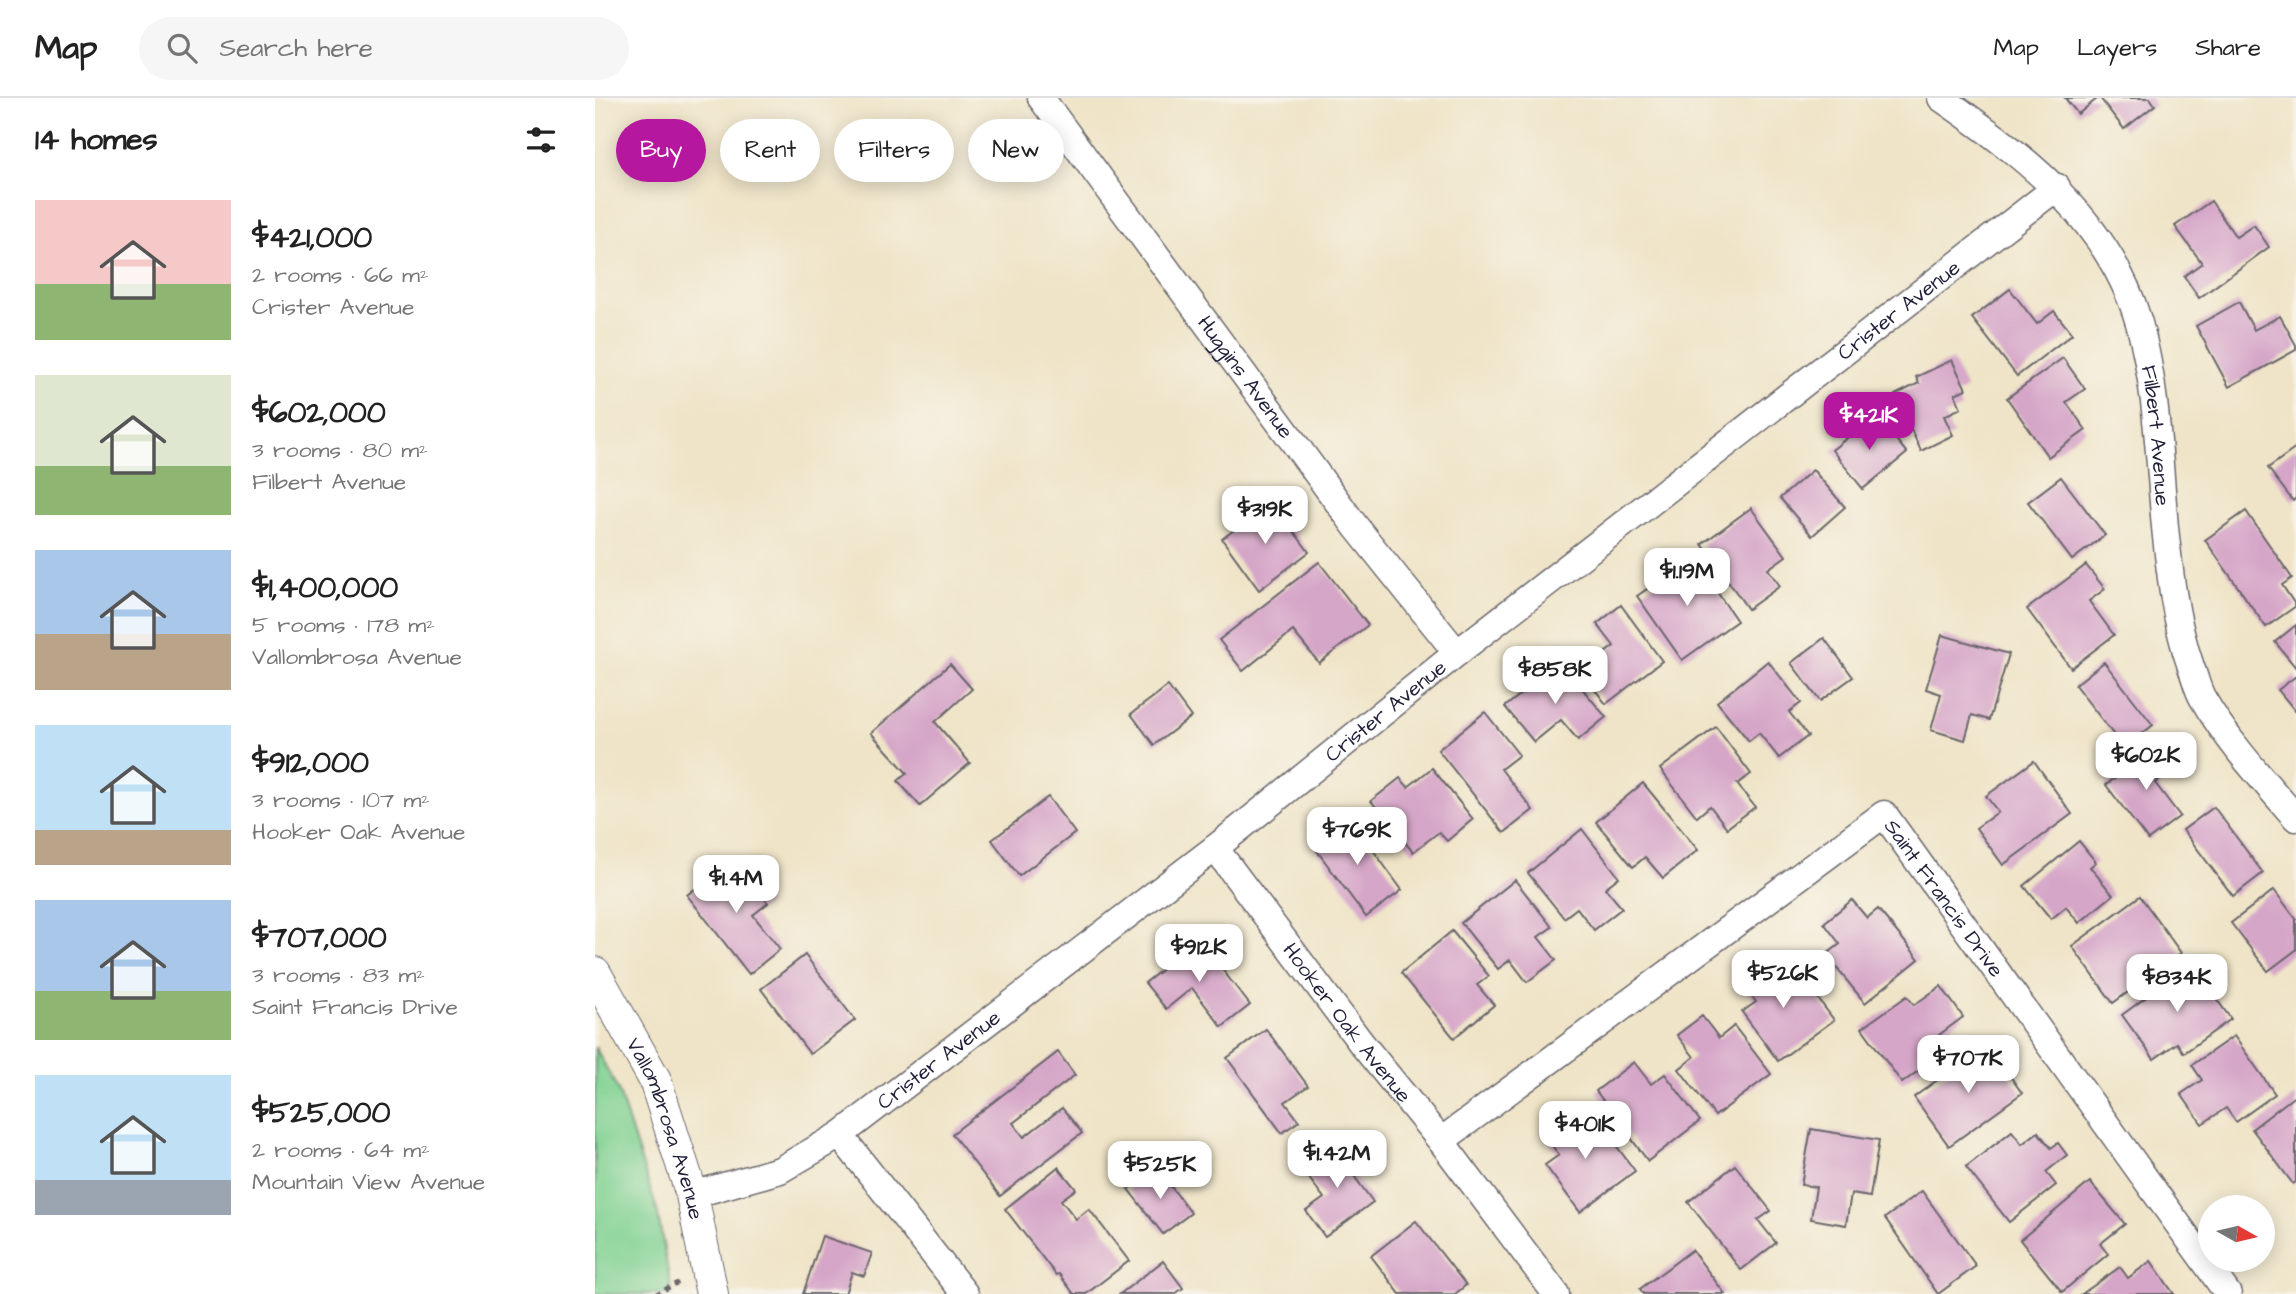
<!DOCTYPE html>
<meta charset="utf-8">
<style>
:root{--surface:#fff;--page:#f6f6f6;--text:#222;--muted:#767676;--line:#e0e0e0;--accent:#b5179e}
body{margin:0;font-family:"Architects Daughter",sans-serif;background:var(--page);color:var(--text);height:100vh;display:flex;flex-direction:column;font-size:26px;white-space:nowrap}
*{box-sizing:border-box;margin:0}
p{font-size:23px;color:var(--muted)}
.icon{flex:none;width:38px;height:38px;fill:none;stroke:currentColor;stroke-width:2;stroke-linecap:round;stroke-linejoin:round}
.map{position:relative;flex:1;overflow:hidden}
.drawer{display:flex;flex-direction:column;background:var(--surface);width:595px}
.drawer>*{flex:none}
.top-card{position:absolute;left:21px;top:21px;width:665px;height:63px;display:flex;gap:14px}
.needle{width:46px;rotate:98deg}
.buttons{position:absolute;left:1603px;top:1097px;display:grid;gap:14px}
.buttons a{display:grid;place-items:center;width:77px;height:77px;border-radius:50%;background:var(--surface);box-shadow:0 4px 18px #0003;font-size:35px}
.price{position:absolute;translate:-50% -60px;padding:0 16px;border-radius:14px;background:#fff;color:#222;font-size:23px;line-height:46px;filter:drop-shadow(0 2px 4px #0008)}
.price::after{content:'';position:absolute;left:50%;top:42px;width:21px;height:16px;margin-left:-10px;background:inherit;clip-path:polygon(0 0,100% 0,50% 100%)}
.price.selected{background:var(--accent);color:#fff}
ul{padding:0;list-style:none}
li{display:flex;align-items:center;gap:21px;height:175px;padding:0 35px}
li span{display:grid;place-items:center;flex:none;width:196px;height:140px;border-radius:0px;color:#555}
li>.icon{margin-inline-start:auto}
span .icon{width:84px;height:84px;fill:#fffc;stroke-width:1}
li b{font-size:30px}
h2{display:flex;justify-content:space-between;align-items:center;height:84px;padding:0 35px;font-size:30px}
.pill{padding:0 24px;border-radius:32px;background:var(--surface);box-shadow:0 4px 18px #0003;font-size:24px;line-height:63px}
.pill.selected{background:var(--accent);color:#fff}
header{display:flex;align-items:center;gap:42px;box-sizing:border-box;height:98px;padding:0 35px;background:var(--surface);border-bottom:2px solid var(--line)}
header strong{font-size:33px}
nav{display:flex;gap:38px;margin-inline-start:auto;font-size:24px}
.search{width:490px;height:63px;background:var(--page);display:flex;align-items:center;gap:18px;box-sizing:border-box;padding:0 24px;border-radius:38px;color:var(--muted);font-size:26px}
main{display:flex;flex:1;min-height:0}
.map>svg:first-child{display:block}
.green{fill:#80d192;stroke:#517a66;stroke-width:2}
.building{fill:#d6a6c8}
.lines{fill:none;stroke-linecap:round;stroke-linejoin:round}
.minor-casing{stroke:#6a666c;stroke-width:29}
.tertiary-casing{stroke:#6a666c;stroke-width:34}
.path{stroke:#6a666c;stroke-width:4.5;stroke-dasharray:5 5;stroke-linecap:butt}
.minor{stroke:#fff;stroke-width:26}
.tertiary{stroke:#fff;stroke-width:32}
.labels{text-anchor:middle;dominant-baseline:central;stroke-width:7;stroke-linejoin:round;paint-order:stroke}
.street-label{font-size:21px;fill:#22223b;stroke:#f7f3e8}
</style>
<header>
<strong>Map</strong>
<div class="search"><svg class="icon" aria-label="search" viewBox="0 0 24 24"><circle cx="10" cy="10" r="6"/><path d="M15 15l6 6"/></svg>Search here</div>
<nav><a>Map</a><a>Layers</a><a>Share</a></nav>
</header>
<main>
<section class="drawer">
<h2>14 homes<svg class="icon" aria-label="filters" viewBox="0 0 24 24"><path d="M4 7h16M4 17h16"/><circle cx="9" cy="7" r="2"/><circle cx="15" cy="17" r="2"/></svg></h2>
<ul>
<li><span style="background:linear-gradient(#f6c9c9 60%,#8fb573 0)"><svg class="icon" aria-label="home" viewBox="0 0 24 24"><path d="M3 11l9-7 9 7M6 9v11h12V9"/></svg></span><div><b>$421,000</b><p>2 rooms · 66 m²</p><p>Crister Avenue</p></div></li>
<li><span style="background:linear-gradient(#dfe7d0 65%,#8fb573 0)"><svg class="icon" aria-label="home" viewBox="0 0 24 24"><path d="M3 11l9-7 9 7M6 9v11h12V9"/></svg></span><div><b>$602,000</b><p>3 rooms · 80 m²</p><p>Filbert Avenue</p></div></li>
<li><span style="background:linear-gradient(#a9c7e8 60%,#b9a48a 0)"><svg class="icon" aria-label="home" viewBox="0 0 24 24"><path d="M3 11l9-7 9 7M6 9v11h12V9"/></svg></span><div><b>$1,400,000</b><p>5 rooms · 178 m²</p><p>Vallombrosa Avenue</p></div></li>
<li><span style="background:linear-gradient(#bfe0f5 75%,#b9a48a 0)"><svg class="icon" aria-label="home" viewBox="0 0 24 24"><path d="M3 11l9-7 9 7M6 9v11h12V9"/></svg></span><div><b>$912,000</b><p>3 rooms · 107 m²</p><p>Hooker Oak Avenue</p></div></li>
<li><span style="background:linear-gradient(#a9c7e8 65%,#8fb573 0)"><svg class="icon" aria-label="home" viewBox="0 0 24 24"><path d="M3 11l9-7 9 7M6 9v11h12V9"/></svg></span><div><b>$707,000</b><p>3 rooms · 83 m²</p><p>Saint Francis Drive</p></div></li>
<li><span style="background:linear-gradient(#bfe0f5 75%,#9aa5b1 0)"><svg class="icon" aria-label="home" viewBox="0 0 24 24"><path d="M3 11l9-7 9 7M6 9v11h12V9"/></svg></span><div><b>$525,000</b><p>2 rooms · 64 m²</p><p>Mountain View Avenue</p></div></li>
</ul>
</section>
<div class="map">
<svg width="1701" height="1196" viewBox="0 0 1701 1196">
<rect width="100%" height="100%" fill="#f7f3e8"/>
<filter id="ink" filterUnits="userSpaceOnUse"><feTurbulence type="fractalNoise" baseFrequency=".0143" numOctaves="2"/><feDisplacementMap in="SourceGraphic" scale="14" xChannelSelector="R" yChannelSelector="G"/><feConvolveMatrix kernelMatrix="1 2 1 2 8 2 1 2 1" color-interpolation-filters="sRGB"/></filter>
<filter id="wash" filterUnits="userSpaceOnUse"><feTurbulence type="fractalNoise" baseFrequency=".00686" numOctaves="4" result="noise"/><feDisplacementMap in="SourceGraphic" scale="28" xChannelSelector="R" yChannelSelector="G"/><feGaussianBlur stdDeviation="1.57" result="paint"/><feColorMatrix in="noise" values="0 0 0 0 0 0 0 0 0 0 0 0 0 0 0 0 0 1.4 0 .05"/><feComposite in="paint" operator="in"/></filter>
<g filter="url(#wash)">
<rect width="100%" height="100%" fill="#efe4c7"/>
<!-- green -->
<polygon class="green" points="0,949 23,992 62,1112 77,1196 0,1196"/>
<g id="blocks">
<!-- building -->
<g class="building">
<polygon points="1470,0 1503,0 1483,16"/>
<polygon points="1505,0 1555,0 1560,7 1529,31"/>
<polygon points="1616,103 1641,139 1659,127 1674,149 1604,200 1589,178 1607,165 1580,128"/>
<polygon points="1415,191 1442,226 1459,213 1477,236 1422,278 1377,220"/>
<polygon points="1644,204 1659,232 1685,218 1701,247 1701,252 1634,289 1601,228"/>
<polygon points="1468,260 1490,291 1471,304 1491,332 1453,359 1412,300"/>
<polygon points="1357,262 1371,291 1360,296 1366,310 1349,318 1358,337 1326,353 1300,297 1324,285 1321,279"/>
<polygon points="1281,317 1312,355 1268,391 1237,352"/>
<polygon points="1701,350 1701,400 1698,403 1673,370"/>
<polygon points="1218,372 1250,409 1217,438 1185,400"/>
<polygon points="1466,379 1510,437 1477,462 1433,404"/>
<polygon points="677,404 714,454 664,492 627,441"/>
<polygon points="1156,410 1191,458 1173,471 1185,488 1153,511 1107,446"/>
<polygon points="1651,413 1697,480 1687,487 1701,508 1671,529 1610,442"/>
<polygon points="1098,459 1142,523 1087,562 1042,498"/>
<polygon points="724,464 773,527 724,565 698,533 648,573 624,542"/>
<polygon points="1491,467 1510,491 1494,503 1519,537 1476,570 1432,511"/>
<polygon points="1026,507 1067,563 1011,606 986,573 1019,548 1002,526"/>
<polygon points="1701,527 1701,570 1680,544"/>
<polygon points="1347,537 1414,556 1394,622 1377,617 1370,642 1336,632 1346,596 1331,591"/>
<polygon points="1229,540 1258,579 1225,603 1196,565"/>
<polygon points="1173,563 1206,605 1194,614 1213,638 1184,660 1164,635 1154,643 1122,604"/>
<polygon points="965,564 1011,619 983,642 966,622 939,644 910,609"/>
<polygon points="1509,564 1558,627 1529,650 1480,587"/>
<polygon points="355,566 377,591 340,624 375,665 325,708 303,683 312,675 276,635"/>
<polygon points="1701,578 1701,614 1683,592"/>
<polygon points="573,588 596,619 559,647 536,616"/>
<polygon points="890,614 924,657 906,671 938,712 909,735 843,652"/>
<polygon points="1121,629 1156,676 1142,686 1160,709 1132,730 1115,708 1102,719 1065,671"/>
<polygon points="1566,645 1582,668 1560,685 1585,718 1553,742 1511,687"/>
<polygon points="1439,663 1477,716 1408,767 1381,730 1403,714 1391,698"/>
<polygon points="837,670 878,721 852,743 844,734 818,754 776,703 805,680 813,689"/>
<polygon points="1048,685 1103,752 1068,780 1050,759 1038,769 1001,724"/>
<polygon points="453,699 480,735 424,778 397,742"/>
<polygon points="1619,709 1668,775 1638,798 1588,732"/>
<polygon points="754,719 807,792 771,819 717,746"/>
<polygon points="987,731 1024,779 1010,790 1027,810 999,832 982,810 969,820 933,775"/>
<polygon points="1484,743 1501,764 1495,769 1518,797 1484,825 1471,809 1456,821 1429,788"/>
<polygon points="139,761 173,805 158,817 185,851 154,876 92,797"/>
<polygon points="920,782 957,829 943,839 961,862 932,884 915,862 903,871 866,825"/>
<polygon points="1679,792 1701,821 1701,852 1673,873 1636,825"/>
<polygon points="1545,798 1586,855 1518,905 1477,848"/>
<polygon points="1257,802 1272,820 1283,811 1324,861 1270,905 1231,857 1245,846 1229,825"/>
<polygon points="857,833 894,878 882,887 899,907 859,940 806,875"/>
<polygon points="604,842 655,907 627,929 597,890 571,911 550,885"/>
<polygon points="210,857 260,922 215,956 166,891"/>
<polygon points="1172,863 1189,885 1203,874 1239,922 1183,963 1147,914 1161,904 1145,883"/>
<polygon points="1596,866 1636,921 1589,955 1582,945 1559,961 1527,917"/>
<polygon points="1346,888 1368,919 1344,937 1354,950 1307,985 1267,930 1312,898 1319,907"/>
<polygon points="1107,918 1124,940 1139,928 1176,976 1120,1018 1084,971 1099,959 1082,937"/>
<polygon points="671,931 713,988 690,1004 704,1023 687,1035 632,960"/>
<polygon points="1639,938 1680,996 1641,1024 1631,1010 1607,1026 1586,996 1607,982 1597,967"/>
<polygon points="1392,946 1427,995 1354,1048 1319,999"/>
<polygon points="463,954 480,977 418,1025 429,1039 467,1010 487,1035 405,1098 357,1036"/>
<polygon points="1039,964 1056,986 1070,976 1105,1023 1053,1063 1001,993"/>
<polygon points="1701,997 1701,1084 1698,1086 1657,1031"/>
<polygon points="975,1013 993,1037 1006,1027 1040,1073 985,1114 950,1067 964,1057 947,1034"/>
<polygon points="1216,1031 1284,1042 1275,1099 1256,1096 1251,1127 1216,1121 1221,1089 1206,1087"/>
<polygon points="1417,1033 1427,1046 1443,1034 1456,1050 1463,1045 1472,1057 1451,1074 1461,1087 1414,1124 1371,1069"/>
<polygon points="755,1042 769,1060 754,1071 778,1104 730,1139 711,1113 729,1100 710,1075"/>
<polygon points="1140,1067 1176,1113 1163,1122 1181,1145 1146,1172 1093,1104"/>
<polygon points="463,1069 481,1091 466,1102 481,1121 494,1111 534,1163 491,1196 479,1196 464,1176 461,1177 410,1111"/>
<polygon points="562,1070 596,1115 568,1136 533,1091"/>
<polygon points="1495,1084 1530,1126 1505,1146 1513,1156 1467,1194 1425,1142"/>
<polygon points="1327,1093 1381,1168 1343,1196 1290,1120"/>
<polygon points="821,1123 871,1187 860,1196 805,1196 776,1158"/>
<polygon points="227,1138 277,1155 269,1178 257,1174 250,1196 208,1196"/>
<polygon points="1097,1152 1130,1196 1049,1196 1045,1191"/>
<polygon points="568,1163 588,1190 580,1196 525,1196"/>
<polygon points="1556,1163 1579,1196 1487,1196 1525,1169 1533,1180"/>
</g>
</g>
</g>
<g filter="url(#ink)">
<use href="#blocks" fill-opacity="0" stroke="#6a666c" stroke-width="2"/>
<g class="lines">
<!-- minor casing -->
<g class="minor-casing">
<g id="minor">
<path id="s1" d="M 446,0 L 761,429 L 862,555"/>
<path id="s2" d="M 1346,0 C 1430,58 1514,122 1544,225 C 1562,289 1564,363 1570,429 C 1575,477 1580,523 1596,569 C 1600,579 1602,590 1607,599 C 1632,643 1668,682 1701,720"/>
<path id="s3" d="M 620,750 L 767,946 L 846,1043 L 961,1196"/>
<polyline points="245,1037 370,1196"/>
<path id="s4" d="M 846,1043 L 1289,716 L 1633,1196"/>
<path id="s5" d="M 97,1097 L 185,1072 L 245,1037 L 620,750 L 862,555 L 1462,89"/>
</g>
</g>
<!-- tertiary casing -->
<g class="tertiary-casing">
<g id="tertiary">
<path id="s6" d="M 0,875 L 60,982 L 97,1097 L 117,1196"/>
</g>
</g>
<!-- path -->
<polyline class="path" points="61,1196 86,1183"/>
<!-- minor -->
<use href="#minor" class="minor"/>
<!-- tertiary -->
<use href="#tertiary" class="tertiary"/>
</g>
</g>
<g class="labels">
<!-- street labels -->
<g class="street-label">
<text stroke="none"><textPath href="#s5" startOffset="1503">Crister Avenue</textPath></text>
<text stroke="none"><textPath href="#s1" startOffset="346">Huggins Avenue</textPath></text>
<text stroke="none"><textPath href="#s2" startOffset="420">Filbert Avenue</textPath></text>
<text stroke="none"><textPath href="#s5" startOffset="852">Crister Avenue</textPath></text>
<text stroke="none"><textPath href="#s4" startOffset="654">Saint Francis Drive</textPath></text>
<text stroke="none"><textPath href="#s3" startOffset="219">Hooker Oak Avenue</textPath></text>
<text stroke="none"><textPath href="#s5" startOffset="285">Crister Avenue</textPath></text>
<text stroke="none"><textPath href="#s6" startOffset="172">Vallombrosa Avenue</textPath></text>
</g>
</g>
</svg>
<div class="buttons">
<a><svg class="needle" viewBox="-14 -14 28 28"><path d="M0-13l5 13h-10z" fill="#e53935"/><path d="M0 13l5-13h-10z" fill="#767676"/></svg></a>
</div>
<b class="price selected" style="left:1274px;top:354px">$421K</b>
<b class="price" style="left:670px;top:448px">$319K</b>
<b class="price" style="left:1092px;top:510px">$1.19M</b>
<b class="price" style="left:960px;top:608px">$858K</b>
<b class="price" style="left:1551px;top:694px">$602K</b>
<b class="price" style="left:762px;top:769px">$769K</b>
<b class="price" style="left:141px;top:817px">$1.4M</b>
<b class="price" style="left:604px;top:886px">$912K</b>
<b class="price" style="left:1188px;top:912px">$526K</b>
<b class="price" style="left:1582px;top:916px">$834K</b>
<b class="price" style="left:1373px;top:997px">$707K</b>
<b class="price" style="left:990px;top:1063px">$401K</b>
<b class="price" style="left:742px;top:1092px">$1.42M</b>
<b class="price" style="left:565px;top:1103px">$525K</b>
<div class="top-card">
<a class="pill selected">Buy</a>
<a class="pill">Rent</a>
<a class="pill">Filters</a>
<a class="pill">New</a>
</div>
</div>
</main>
